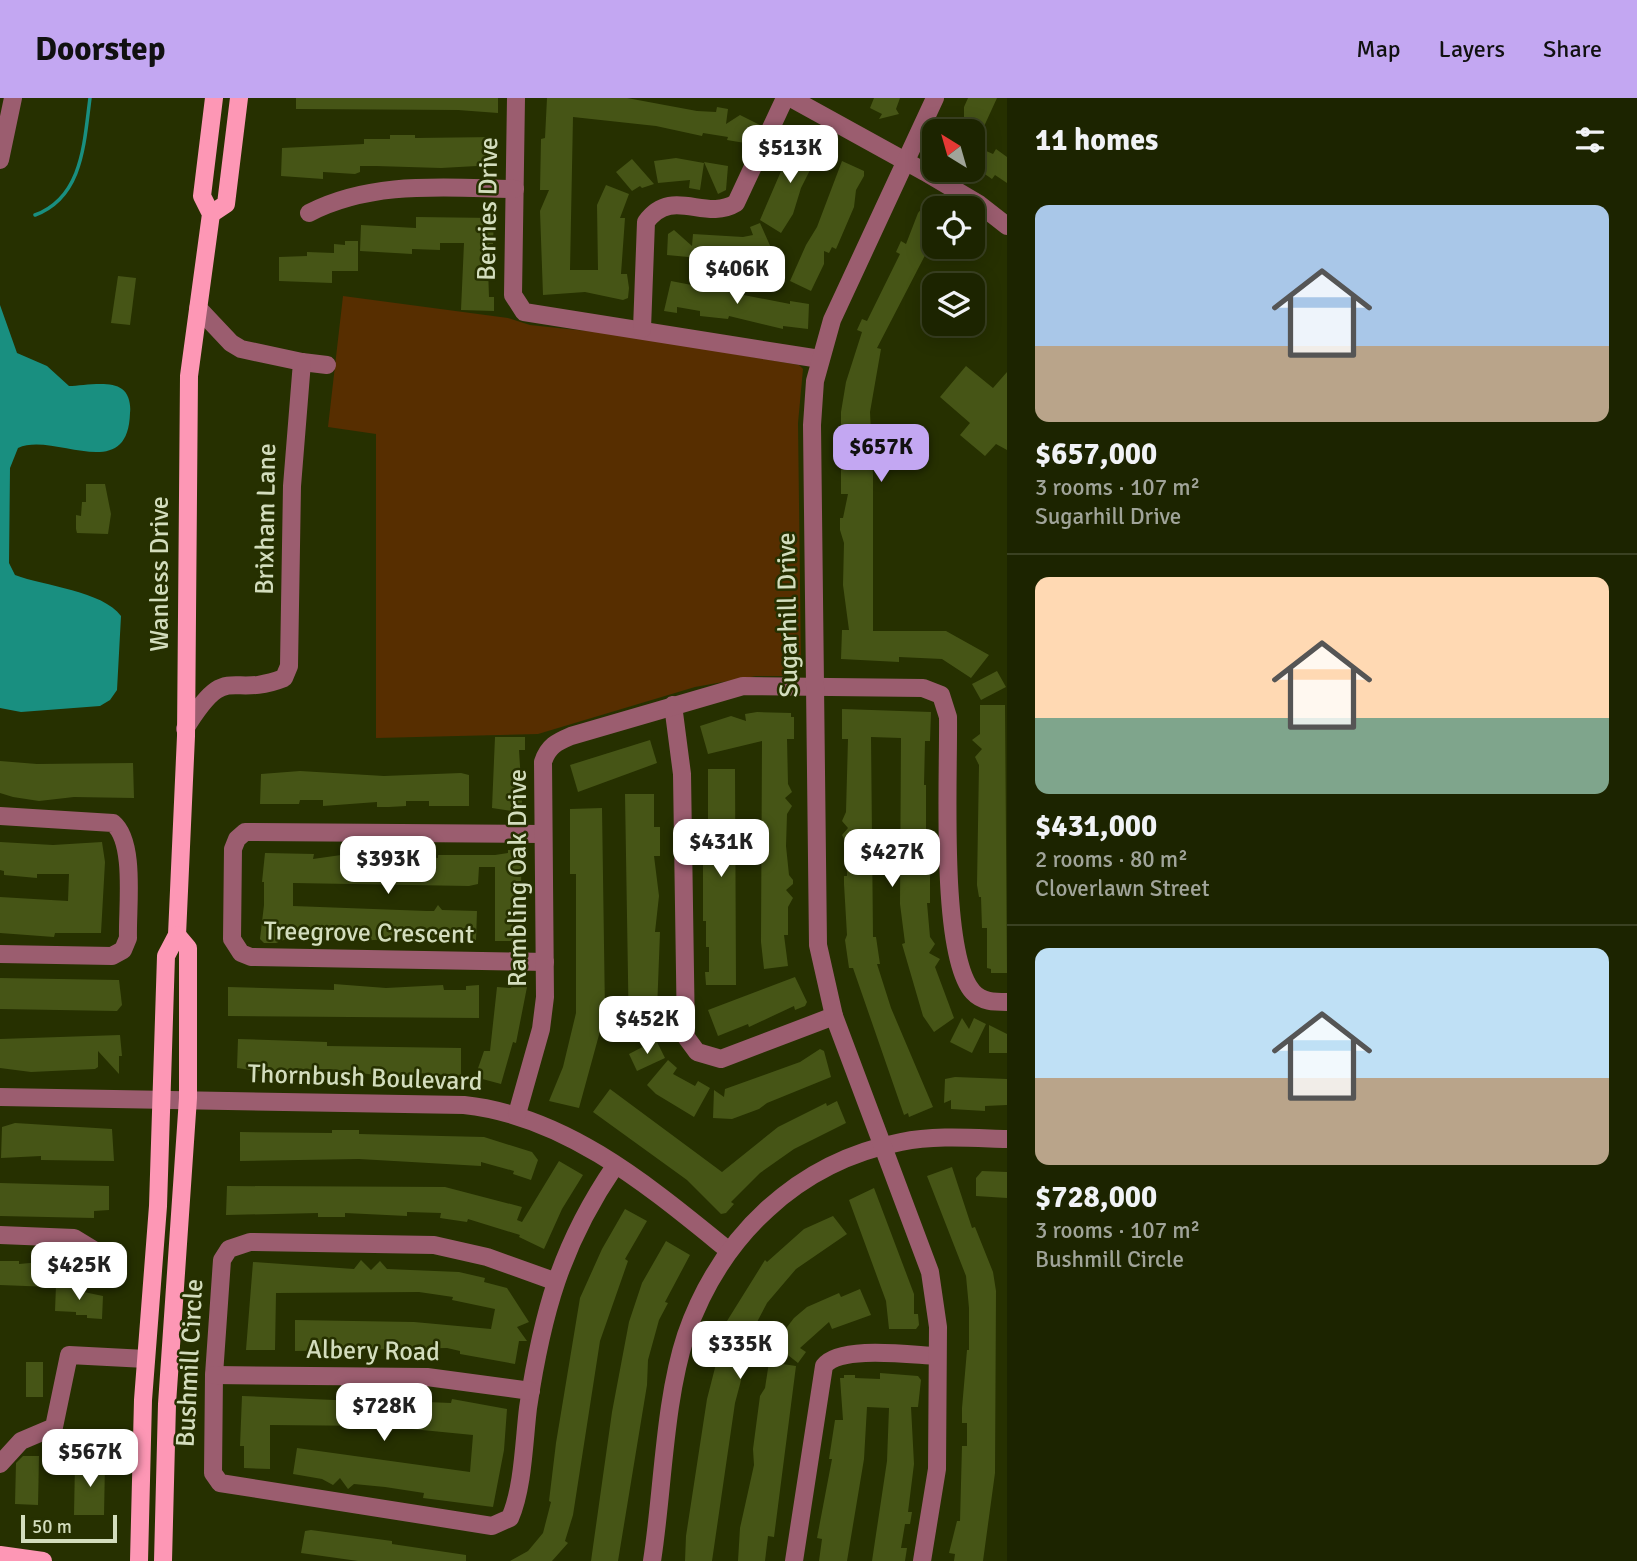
<!DOCTYPE html>
<meta charset="utf-8">
<style>
:root{--surface:#1c2400;--page:#252c0a;--text:#f1f3f6;--muted:#a0a499;--line:#3a4122;--accent:#c3a7f2}
body{margin:0;font-family:Signika,sans-serif;background:var(--page);color:var(--text);height:100vh;display:flex;flex-direction:column;font-size:26px;white-space:nowrap}
*{box-sizing:border-box;margin:0}
p{font-size:23px;color:var(--muted)}
.icon{flex:none;width:38px;height:38px;fill:none;stroke:currentColor;stroke-width:2;stroke-linecap:round;stroke-linejoin:round}
.map{position:relative;flex:1;overflow:hidden}
.side{display:flex;flex-direction:column;background:var(--surface);width:630px}
.side>*{flex:none}
.needle{width:46px;rotate:323deg}
.controls{position:absolute;left:922px;top:21px;display:grid;gap:14px}
.controls a{display:grid;place-items:center;width:63px;height:63px;border-radius:14px;background:var(--surface);box-shadow:0 4px 18px #0003,0 0 0 2px var(--line);font-size:35px}
.scale{position:absolute;left:21px;bottom:18px;width:96px;box-sizing:border-box;padding-left:7px;border:4px solid #d3ddbd;border-top:0;font-size:19px;line-height:24px;white-space:nowrap;color:#d3ddbd;-webkit-text-stroke:5px #263000;paint-order:stroke}
.price{position:absolute;translate:-50% -60px;padding:0 16px;border-radius:14px;background:#fff;color:#222;font-size:23px;line-height:46px;filter:drop-shadow(0 2px 4px #0008)}
.price::after{content:'';position:absolute;left:50%;top:42px;width:21px;height:16px;margin-left:-10px;background:inherit;clip-path:polygon(0 0,100% 0,50% 100%)}
.price.active{background:var(--accent);color:#111}
ul{padding:0;list-style:none}
li{display:grid;align-content:center;gap:14px;height:371px;padding:0 28px}
li+li{border-top:2px solid var(--line)}
li span{display:grid;place-items:center;height:217px;border-radius:14px;color:#555}
li>.icon{margin-inline-start:auto}
span .icon{width:126px;height:126px;fill:#fffc;stroke-width:1}
li b{font-size:30px}
h2{display:flex;justify-content:space-between;align-items:center;height:84px;padding:0 28px;font-size:30px}
header{display:flex;align-items:center;gap:42px;box-sizing:border-box;height:98px;padding:0 35px;background:var(--accent);color:#111}
header strong{font-size:33px}
nav{display:flex;gap:38px;margin-inline-start:auto;font-size:24px}
main{display:flex;flex:1;min-height:0}
.map>svg:first-child{display:block}
.green{fill:#572e00}
.water{fill:#198f80}
.lines{fill:none;stroke-linecap:round;stroke-linejoin:round}
.stream{stroke:#198f80;stroke-width:3.5}
.building{fill:#465516}
.minor{stroke:#9b5d6f;stroke-width:18}
.major{stroke:#fd97b5;stroke-width:18}
.labels{text-anchor:middle;dominant-baseline:central;stroke-width:5;stroke-linejoin:round;paint-order:stroke}
.street-label{font-size:26px;fill:#d3ddbd;stroke:#263000}
</style>
<header>
<strong>Doorstep</strong>
<nav><a>Map</a><a>Layers</a><a>Share</a></nav>
</header>
<main>
<div class="map">
<svg width="1007" height="1463" viewBox="0 0 1007 1463">
<rect width="100%" height="100%" fill="#263000"/>
<!-- green -->
<polygon class="green" points="343,198 508,220 530,227 624,237 799,267 803,271 798,325 801,565 797,578 756,578 695,589 538,636 376,640 376,336 328,329"/>
<!-- water -->
<path class="water" d="M 0,207 L 17,255 L 47,268 L 69,288 C 83,288 110,282 122,291 C 129,296 131,307 130,315 C 128,388 54,333 18,350 L 10,370 L 9,465 L 15,477 C 44,488 103,493 121,518 L 117,592 L 110,602 L 100,608 L 21,614 L 0,610 Z"/>
<g class="lines">
<!-- stream -->
<path class="stream" d="M 35,117 C 83,99 84,45 90,0"/>
</g>
<!-- building -->
<g class="building">
<polygon points="296,0 498,0 498,15 458,12 296,11"/>
<polygon points="547,0 627,0 697,13 716,14 717,9 728,11 726,26 740,17 760,27 758,31 747,30 745,45 727,42 728,39 703,35 702,38 656,28 573,19 570,172 598,172 597,107 606,87 629,96 620,120 625,120 621,176 627,176 629,190 628,200 623,202 585,194 543,197 540,113 549,92 540,92 541,41 545,40"/>
<polygon points="874,0 900,0 896,11 899,16 879,21 882,16 870,10"/>
<polygon points="968,0 997,0 975,48 993,56 996,51 1007,59 1007,85 995,77 992,81 973,68 973,33 964,33 964,9"/>
<polygon points="804,36 822,48 801,90 793,116 781,135 760,122 788,57 802,64 795,43"/>
<polygon points="390,37 415,37 415,40 496,39 495,67 441,70 376,68 360,68 360,74 355,76 323,74 323,81 281,78 282,50 364,46 364,41 390,41"/>
<polygon points="676,60 704,65 700,92 689,90 690,82 658,85 654,63"/>
<polygon points="632,61 654,86 642,90 640,88 632,93 616,74"/>
<polygon points="842,63 864,73 864,78 856,92 854,109 836,151 832,149 829,155 824,153 824,166 811,193 790,183 806,147 817,129"/>
<polygon points="704,64 728,68 726,92 718,96"/>
<polygon points="927,104 934,108 934,140 877,250 881,251 870,314 873,377 873,533 946,533 989,557 971,580 942,561 899,559 899,564 841,561 842,532 849,532 843,487 844,445 840,432 840,420 843,420 848,396 841,396 841,314 846,284 862,234 857,232 862,221 867,223 900,156 896,154 901,143 906,146 918,115"/>
<polygon points="416,119 494,120 493,146 489,146 488,170 489,199 494,199 494,213 461,212 464,145 440,145 440,152 412,151 412,156 360,153 361,127 416,130"/>
<polygon points="760,125 772,152 741,164 667,157 668,136 674,132 692,148 693,136 743,139 753,137 750,129"/>
<polygon points="345,143 358,143 358,173 332,173 332,185 279,183 279,159 307,158 307,154 334,155 334,146 345,147"/>
<polygon points="118,178 136,180 130,227 111,225"/>
<polygon points="671,183 790,206 790,203 809,206 808,231 783,228 783,231 729,218 728,221 700,218 700,213 677,209 677,215 664,213"/>
<polygon points="966,268 993,290 1007,274 1007,352 996,346 985,358 960,337 970,325 940,299"/>
<polygon points="86,386 105,386 111,416 108,436 77,435 76,431 76,417 81,418 82,404 86,404"/>
<polygon points="997,573 1006,589 981,602 972,586"/>
<polygon points="980,607 1005,607 1007,875 991,875 991,871 987,870 987,830 982,830 981,799 979,799 977,787 979,667 975,659 982,651 972,642 980,636"/>
<polygon points="842,611 931,614 930,643 925,643 924,687 926,687 926,748 930,778 930,805 927,805 930,839 935,846 929,855 940,861 935,869 954,920 934,934 923,918 902,846 905,845 900,806 901,640 871,639 873,839 876,839 880,866 877,866 891,910 933,1009 909,1019 908,1015 904,1017 853,870 849,870 845,842 847,837 844,786 844,778 847,778 847,746 842,737 848,730 842,723 846,714 848,641 842,641"/>
<polygon points="757,614 791,615 791,619 794,619 794,641 787,641 788,686 792,694 785,700 792,708 787,716 786,748 789,777 793,782 793,786 786,792 793,800 788,809 788,837 784,837 788,868 764,871 761,844 762,643 708,656 700,628 731,618 746,623 745,616"/>
<polygon points="495,639 525,639 525,652 519,652 522,700 522,711 518,714 492,710"/>
<polygon points="650,642 657,665 578,694 570,667"/>
<polygon points="0,663 37,666 133,665 134,700 74,699 39,703 13,699 0,695"/>
<polygon points="708,671 735,671 736,887 706,887 705,874 709,874 709,849 706,849 706,823 703,823 703,757 708,757"/>
<polygon points="300,673 384,678 461,675 469,677 469,708 429,708 429,703 406,703 406,708 389,709 377,709 377,704 323,708 323,702 300,702 299,706 260,706 261,676"/>
<polygon points="625,696 654,696 654,729 660,729 660,758 654,758 659,798 655,834 660,834 656,939 629,940"/>
<polygon points="602,710 605,915 579,1010 549,1003 563,969 576,915 576,776 570,776 570,711"/>
<polygon points="0,744 53,747 102,744 105,764 101,835 55,835 54,839 0,835 0,799 68,803 69,776 37,776 37,780 4,777 4,773 0,772"/>
<polygon points="385,752 438,760 438,757 495,757 508,755 508,752 521,752 524,756 524,768 521,768 522,843 495,843 495,769 479,769 478,786 469,788 293,785 293,808 427,813 434,813 438,807 442,812 477,813 476,842 422,839 358,843 358,829 347,838 313,835 313,839 291,839 276,845 264,845 260,841 264,807 264,784 262,784 265,755 314,756 313,761 348,756 348,753 362,753 362,759 385,759"/>
<polygon points="795,879 807,904 805,908 795,912 794,908 749,929 748,926 718,938 708,912"/>
<polygon points="0,880 119,882 122,907 117,913 0,911"/>
<polygon points="334,886 386,890 443,887 444,892 466,892 466,888 479,887 479,920 228,918 228,889 334,892"/>
<polygon points="512,887 527,889 516,945 513,944 501,986 475,979 484,953 490,953 497,889 511,890"/>
<polygon points="962,920 969,931 974,920 986,926 972,955 950,944"/>
<polygon points="989,927 1007,936 1007,955 989,955"/>
<polygon points="120,937 122,958 119,958 119,976 98,953 98,969 95,971 31,974 0,970 0,941"/>
<polygon points="238,941 327,944 327,948 461,950 461,978 418,975 418,979 391,979 330,971 257,973 237,970"/>
<polygon points="656,942 665,960 637,973 629,956"/>
<polygon points="820,951 824,953 831,979 767,1005 759,1011 732,1021 713,1020 714,992 724,999 725,991 800,964"/>
<polygon points="668,962 677,970 673,976 695,988 698,983 710,990 694,1019 656,996 647,987"/>
<polygon points="955,979 1007,981 1007,1007 985,1008 985,1013 951,1011 951,1002 944,1005 945,981"/>
<polygon points="610,991 722,1074 778,1029 826,1005 827,1008 837,1003 846,1025 794,1051 760,1075 731,1104 734,1106 726,1115 721,1116 687,1082 593,1014"/>
<polygon points="15,1025 112,1031 114,1063 41,1062 41,1058 1,1060 2,1029"/>
<polygon points="332,1032 359,1032 359,1036 484,1039 532,1054 538,1062 531,1082 513,1076 514,1073 481,1064 481,1068 359,1061 240,1063 240,1034 332,1035"/>
<polygon points="559,1063 583,1077 562,1111 544,1151 519,1139 520,1137 468,1121 467,1124 440,1120 441,1115 407,1114 407,1118 345,1115 345,1119 318,1119 318,1115 226,1117 227,1088 445,1089 522,1109 517,1122 522,1124"/>
<polygon points="952,1069 972,1130 975,1129 993,1174 996,1193 995,1375 983,1463 954,1463 955,1456 949,1455 957,1423 960,1423 962,1348 967,1348 967,1325 962,1325 962,1310 967,1252 969,1252 969,1210 966,1178 927,1078"/>
<polygon points="982,1073 1007,1074 1007,1100 976,1098 976,1080"/>
<polygon points="0,1085 109,1088 109,1112 94,1113 94,1120 0,1118"/>
<polygon points="874,1090 914,1196 914,1216 918,1216 919,1227 916,1231 889,1231 886,1203 849,1102"/>
<polygon points="625,1111 647,1123 625,1161 628,1163 600,1243 573,1417 565,1443 568,1445 552,1463 510,1463 528,1453 543,1435 551,1404 549,1403 556,1345 580,1200 602,1151"/>
<polygon points="833,1118 847,1136 796,1171 767,1205 756,1226 735,1305 712,1463 685,1463 686,1438 707,1301 727,1223 765,1162 767,1164 804,1131"/>
<polygon points="666,1143 690,1157 665,1204 668,1205 659,1222 648,1262 647,1287 618,1463 591,1463 612,1314 629,1224 642,1185"/>
<polygon points="361,1162 371,1172 380,1163 387,1171 459,1174 485,1180 484,1184 507,1190 529,1224 517,1229 527,1243 519,1243 515,1266 460,1256 460,1253 447,1250 295,1253 295,1222 414,1224 491,1231 495,1211 452,1202 453,1199 419,1194 276,1195 275,1252 246,1252 253,1164 354,1171"/>
<polygon points="0,1163 19,1163 19,1166 52,1163 51,1189 0,1187"/>
<polygon points="56,1187 75,1188 79,1189 79,1193 103,1198 102,1221 87,1220 87,1217 76,1217 76,1214 55,1213"/>
<polygon points="860,1191 871,1217 832,1231 829,1224 800,1250 806,1254 798,1265 774,1246 794,1220 807,1209 839,1195 841,1199"/>
<rect x="26" y="1264" width="17" height="35"/>
<polygon points="769,1264 796,1268 774,1439 768,1438 765,1463 738,1463 740,1430 754,1367 753,1351 760,1298 765,1290"/>
<polygon points="880,1275 918,1278 921,1282 918,1309 911,1309 914,1366 908,1414 912,1414 910,1426 905,1426 901,1450 907,1450 905,1463 872,1463 887,1363 889,1310 867,1309 864,1361 847,1463 819,1463 822,1441 817,1440 832,1361 829,1361 835,1322 843,1322 840,1280 844,1280 844,1277 855,1277 855,1280 880,1281"/>
<polygon points="403,1295 406,1299 426,1300 426,1304 451,1305 452,1301 507,1311 504,1352 493,1409 423,1400 424,1395 385,1389 354,1386 348,1391 340,1380 333,1387 322,1381 293,1376 297,1350 470,1374 473,1337 381,1328 270,1327 270,1371 244,1370 244,1348 240,1348 242,1298 380,1304 386,1296 396,1307"/>
<polygon points="23,1358 39,1358 38,1407 15,1406 16,1365"/>
<polygon points="75,1365 105,1365 104,1417 74,1417"/>
<polygon points="311,1432 392,1443 392,1446 466,1457 466,1463 358,1463 301,1455 305,1433"/>
</g>
<g class="lines">
<!-- minor -->
<g class="minor">
<polyline points="516,0 513,197 524,214 820,261"/>
<polyline points="791,0 925,74 979,106 1007,128"/>
<polyline points="0,62 13,0"/>
<path d="M 309,115 C 373,82 445,90 515,91"/>
<path d="M 642,231 L 646,124 C 672,88 705,124 736,105 L 785,0"/>
<polyline points="302,264 327,267"/>
<polyline points="673,607 682,676 686,939 697,954 721,961 834,918"/>
<path d="M 185,631 C 228,561 228,602 284,580 L 289,568 L 292,388 L 302,264 L 241,251 L 231,245 L 198,210"/>
<path d="M 0,718 L 113,725 C 136,744 127,810 128,840 L 123,852 L 112,858 L 0,856"/>
<polyline points="543,736 245,734 237,741 233,751 232,841 241,855 251,859 545,864"/>
<path d="M 0,999 L 464,1007 C 567,1018 650,1089 728,1152"/>
<path d="M 517,1016 L 541,931 L 545,899 L 543,664 C 548,648 557,644 571,638 L 743,588 L 923,590 L 941,597 L 948,619 C 949,675 939,857 973,894 C 982,904 994,904 1007,904"/>
<polyline points="0,1137 74,1140 97,1154"/>
<path d="M 554,1183 L 487,1159 L 434,1147 L 250,1144 L 229,1151 L 222,1162 L 214,1277 L 213,1375 L 220,1385 L 492,1428 L 510,1420 C 523,1391 524,1343 528,1310 C 542,1216 561,1147 615,1068"/>
<polyline points="214,1277 427,1279 531,1293"/>
<polyline points="0,1366 21,1343 54,1329 69,1257 146,1261"/>
<path d="M 652,1463 C 663,1393 664,1303 686,1237 C 720,1139 797,1064 901,1044 C 935,1037 972,1040 1007,1041"/>
<path d="M 794,1463 L 824,1268 C 840,1247 911,1257 937,1258"/>
<polyline points="922,1463 937,1371 938,1229 930,1174 834,918 818,847 812,327 815,283 832,222 935,0"/>
</g>
<!-- major -->
<g class="major">
<polyline points="211,116 226,106 239,0"/>
<polyline points="0,1457 43,1463"/>
<polyline points="139,1463 143,1302 158,1108 166,858 177,837 186,638 189,278 211,116 202,98 214,0"/>
<polyline points="163,1463 167,1306 188,1000 188,850 177,837"/>
</g>
</g>
<g class="labels">
<!-- street labels -->
<g class="street-label">
<text transform="translate(488 111) rotate(-89)">Berries Drive</text>
<text transform="translate(266 421) rotate(-89)">Brixham Lane</text>
<text transform="translate(160 476) rotate(-90)">Wanless Drive</text>
<text transform="translate(788 517) rotate(-91)">Sugarhill Drive</text>
<text transform="translate(518 780) rotate(-90)">Rambling Oak Drive</text>
<text transform="translate(369 835) rotate(1)">Treegrove Crescent</text>
<text transform="translate(365 980) rotate(2)">Thornbush Boulevard</text>
<text transform="translate(373 1253) rotate(1)">Albery Road</text>
<text transform="translate(190 1265) rotate(-87)">Bushmill Circle</text>
</g>
</g>
</svg>
<div class="controls">
<a><svg class="needle" viewBox="-14 -14 28 28"><path d="M0-13l5 13h-10z" fill="#e53935"/><path d="M0 13l5-13h-10z" fill="#a0a499"/></svg></a>
<a><svg class="icon" aria-label="locate" viewBox="0 0 24 24"><circle cx="12" cy="12" r="6"/><path d="M12 2v4M12 18v4M2 12h4M18 12h4"/></svg></a>
<a><svg class="icon" aria-label="layers" viewBox="0 0 24 24"><path d="M12 4l9 5-9 5-9-5zM3 14l9 5 9-5"/></svg></a>
</div>
<div class="scale">50 m</div>
<b class="price" style="left:790px;top:87px">$513K</b>
<b class="price" style="left:737px;top:208px">$406K</b>
<b class="price active" style="left:881px;top:386px">$657K</b>
<b class="price" style="left:721px;top:781px">$431K</b>
<b class="price" style="left:892px;top:791px">$427K</b>
<b class="price" style="left:388px;top:798px">$393K</b>
<b class="price" style="left:647px;top:958px">$452K</b>
<b class="price" style="left:79px;top:1204px">$425K</b>
<b class="price" style="left:740px;top:1283px">$335K</b>
<b class="price" style="left:384px;top:1345px">$728K</b>
<b class="price" style="left:90px;top:1391px">$567K</b>
</div>
<section class="side">
<h2>11 homes<svg class="icon" aria-label="filters" viewBox="0 0 24 24"><path d="M4 7h16M4 17h16"/><circle cx="9" cy="7" r="2"/><circle cx="15" cy="17" r="2"/></svg></h2>
<ul>
<li><span style="background:linear-gradient(#a9c7e8 65%,#b9a48a 0)"><svg class="icon" aria-label="home" viewBox="0 0 24 24"><path d="M3 11l9-7 9 7M6 9v11h12V9"/></svg></span><div><b>$657,000</b><p>3 rooms · 107 m²</p><p>Sugarhill Drive</p></div></li>
<li><span style="background:linear-gradient(#ffd9b3 65%,#7fa58c 0)"><svg class="icon" aria-label="home" viewBox="0 0 24 24"><path d="M3 11l9-7 9 7M6 9v11h12V9"/></svg></span><div><b>$431,000</b><p>2 rooms · 80 m²</p><p>Cloverlawn Street</p></div></li>
<li><span style="background:linear-gradient(#bfe0f5 60%,#b9a48a 0)"><svg class="icon" aria-label="home" viewBox="0 0 24 24"><path d="M3 11l9-7 9 7M6 9v11h12V9"/></svg></span><div><b>$728,000</b><p>3 rooms · 107 m²</p><p>Bushmill Circle</p></div></li>
</ul>
</section>
</main>
